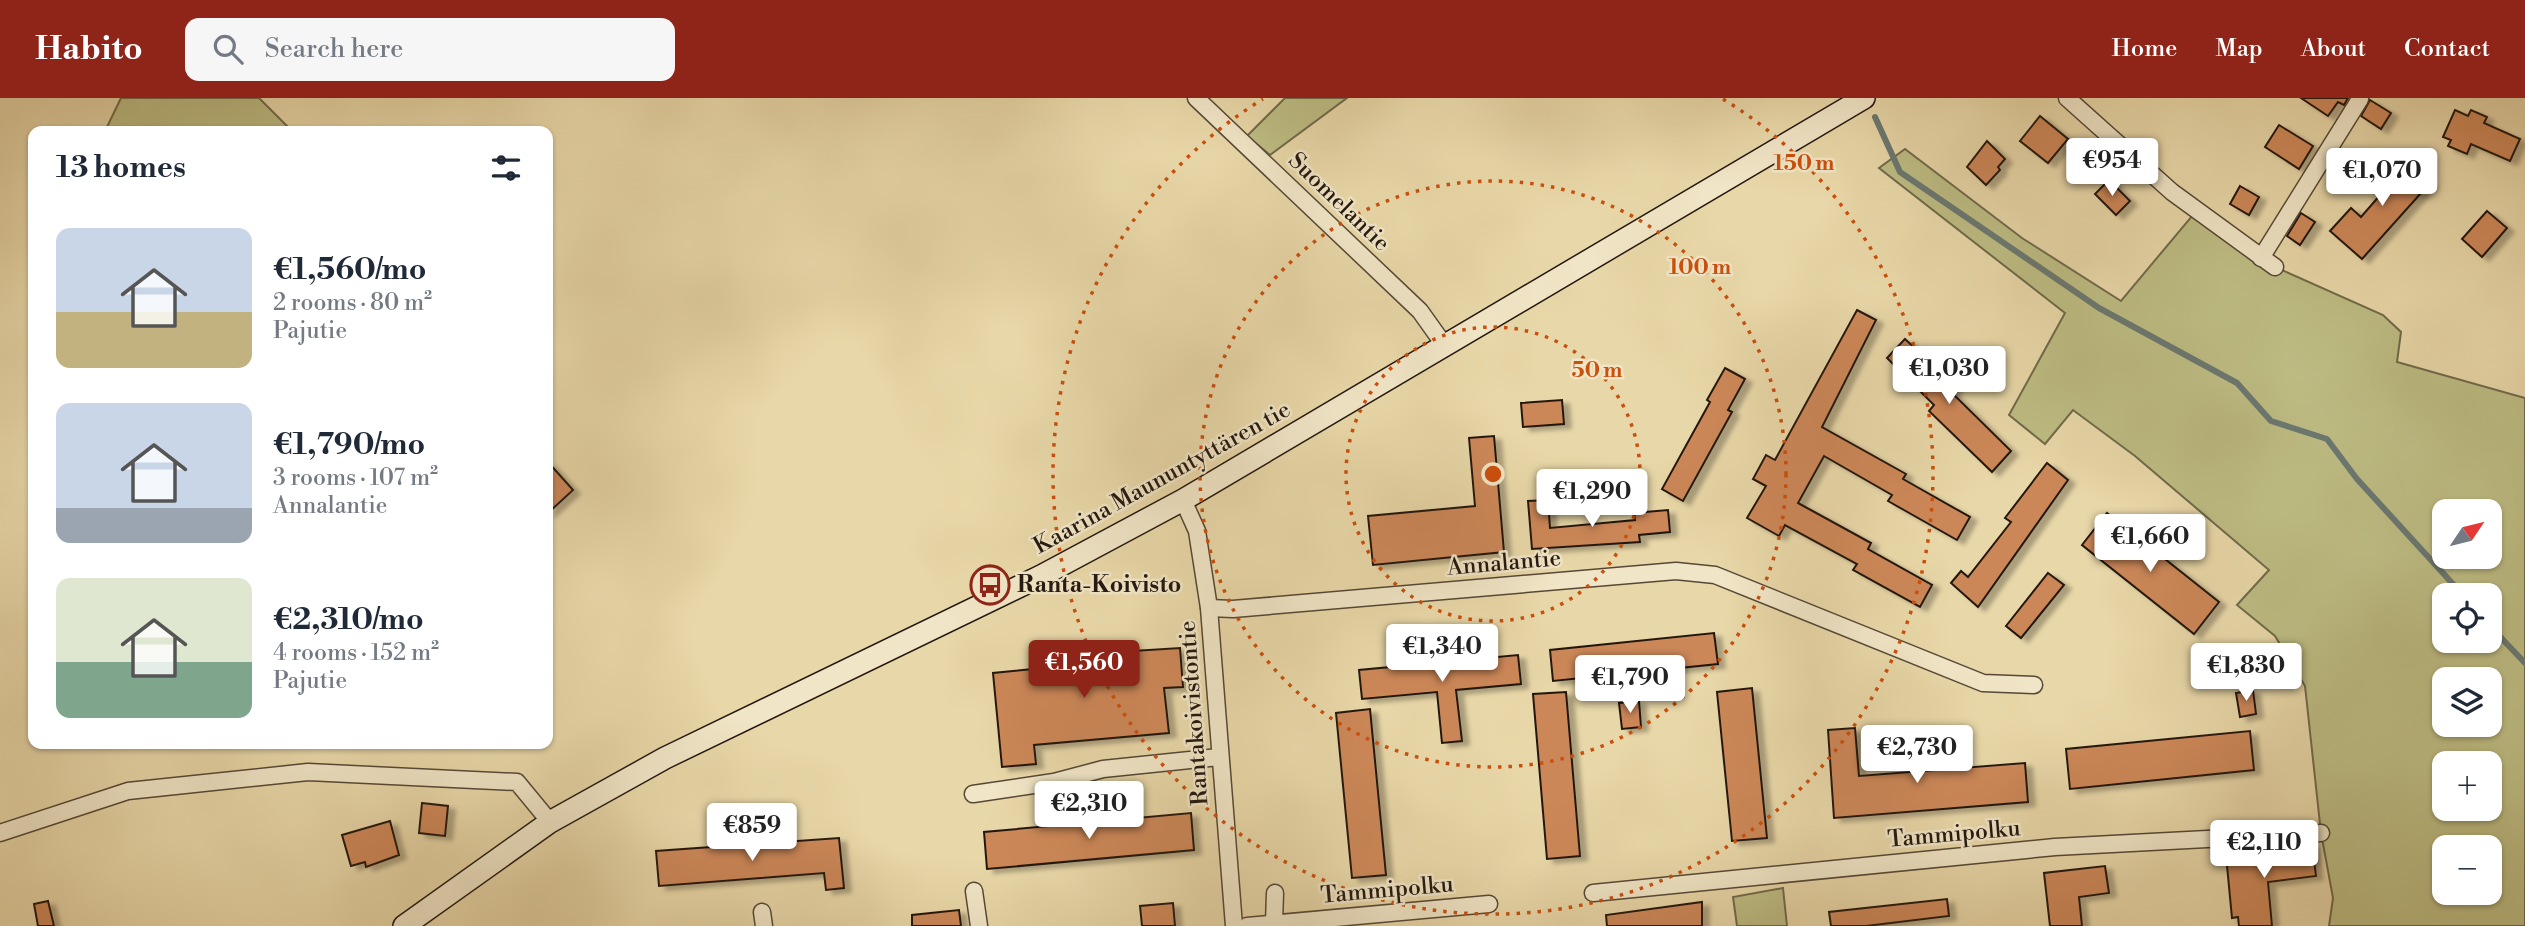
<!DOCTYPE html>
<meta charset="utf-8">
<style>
:root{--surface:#fff;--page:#f6f6f7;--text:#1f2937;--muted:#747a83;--accent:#8f2418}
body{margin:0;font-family:"Libre Bodoni",serif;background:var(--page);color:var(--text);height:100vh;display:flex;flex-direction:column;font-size:26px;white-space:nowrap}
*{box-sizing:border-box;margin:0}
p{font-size:23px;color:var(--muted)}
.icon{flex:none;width:38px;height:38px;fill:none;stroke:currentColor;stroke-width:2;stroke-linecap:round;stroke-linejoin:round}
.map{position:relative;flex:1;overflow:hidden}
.panel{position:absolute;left:28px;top:28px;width:525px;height:623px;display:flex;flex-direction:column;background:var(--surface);border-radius:14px;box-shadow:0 2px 5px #0004}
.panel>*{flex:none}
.needle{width:46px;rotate:55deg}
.fabs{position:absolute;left:2432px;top:401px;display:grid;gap:14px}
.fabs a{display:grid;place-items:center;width:70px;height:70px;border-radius:14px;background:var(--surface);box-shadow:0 2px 5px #0004;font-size:35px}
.price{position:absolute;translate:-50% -60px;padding:0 16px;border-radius:7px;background:#fff;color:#222;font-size:23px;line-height:46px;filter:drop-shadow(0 2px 4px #0008)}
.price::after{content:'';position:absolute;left:50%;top:42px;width:21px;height:16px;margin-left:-10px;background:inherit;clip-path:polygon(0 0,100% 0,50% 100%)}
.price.on{background:var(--accent);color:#fff}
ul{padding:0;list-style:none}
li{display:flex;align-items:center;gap:21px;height:175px;padding:0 28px}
li span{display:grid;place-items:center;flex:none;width:196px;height:140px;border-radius:14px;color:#555}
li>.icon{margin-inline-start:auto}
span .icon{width:84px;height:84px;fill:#fffc;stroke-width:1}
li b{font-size:30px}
h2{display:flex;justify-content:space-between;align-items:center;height:84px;padding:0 28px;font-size:30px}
header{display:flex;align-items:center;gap:42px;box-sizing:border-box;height:98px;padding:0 35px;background:var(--accent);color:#fff}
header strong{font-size:33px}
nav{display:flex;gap:38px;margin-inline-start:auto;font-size:24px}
.search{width:490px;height:63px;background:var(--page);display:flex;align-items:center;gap:18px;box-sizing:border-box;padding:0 24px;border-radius:14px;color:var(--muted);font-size:26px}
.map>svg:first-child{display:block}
.green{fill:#bdbc83;stroke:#706a4a;stroke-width:2;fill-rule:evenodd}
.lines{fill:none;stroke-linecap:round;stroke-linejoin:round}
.stream{stroke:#6a7871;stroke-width:6}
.building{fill:#cc8759;stroke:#241810;stroke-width:2;filter:url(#shadow)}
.street-casing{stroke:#554836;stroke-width:19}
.secondary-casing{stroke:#241810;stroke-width:24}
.street{stroke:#f0e5c6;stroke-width:16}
.secondary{stroke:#f0e5c6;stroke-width:21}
.ring{fill:none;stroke:#cb4f0d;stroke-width:3.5;stroke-dasharray:3.5 7}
.labels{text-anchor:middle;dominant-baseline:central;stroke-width:5;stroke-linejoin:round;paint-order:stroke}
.street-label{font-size:23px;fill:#241810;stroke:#f0e5c6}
.poi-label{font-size:23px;font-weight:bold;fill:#241810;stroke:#f0e5c6;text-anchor:start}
.centre{fill:#cb4f0d;stroke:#f0e5c6;stroke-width:3.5}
.ring-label{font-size:21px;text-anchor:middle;font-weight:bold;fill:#cb4f0d;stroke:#f0e5c6;stroke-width:5;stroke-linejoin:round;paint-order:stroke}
</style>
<header>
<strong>Habito</strong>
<div class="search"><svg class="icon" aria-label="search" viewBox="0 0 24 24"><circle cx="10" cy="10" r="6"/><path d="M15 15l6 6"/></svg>Search here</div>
<nav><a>Home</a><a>Map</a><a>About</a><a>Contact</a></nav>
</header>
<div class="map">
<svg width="2525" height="828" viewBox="0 0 2525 828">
<defs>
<filter id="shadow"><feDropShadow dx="7" dy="4" stdDeviation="2" flood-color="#0004"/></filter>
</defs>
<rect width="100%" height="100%" fill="#e8d7a8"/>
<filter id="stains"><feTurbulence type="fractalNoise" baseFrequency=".00286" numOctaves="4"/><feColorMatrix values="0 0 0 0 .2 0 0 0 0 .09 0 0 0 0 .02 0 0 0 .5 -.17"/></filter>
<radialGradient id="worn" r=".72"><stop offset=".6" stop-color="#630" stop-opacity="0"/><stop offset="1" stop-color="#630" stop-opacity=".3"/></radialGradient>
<!-- green -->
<g class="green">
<polygon points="121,0 259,0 292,33 105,33"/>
<polygon points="1285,0 1347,0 1270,57 1247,38"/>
<path d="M 1905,51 L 2022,140 L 2121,203 L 2197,112 L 2275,169 L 2383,217 L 2401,234 L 2397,264 L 2525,300 L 2525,828 L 2329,828 L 2333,800 L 2321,735 L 2305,588 L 2275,538 L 2237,507 L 2269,472 L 2135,358 L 2073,312 L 2045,346 L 2009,317 L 2065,215 L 1879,70 ZM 2445,413 L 2490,413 L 2490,458 L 2445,458 ZM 2445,497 L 2490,497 L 2490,542 L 2445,542 ZM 2445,581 L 2490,581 L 2490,626 L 2445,626 ZM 2445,665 L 2490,665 L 2490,710 L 2445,710 ZM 2445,749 L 2490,749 L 2490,794 L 2445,794 Z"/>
<polygon points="1783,790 1787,828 1737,828 1733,799"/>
</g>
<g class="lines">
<!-- stream -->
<g class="stream">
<polyline points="1875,19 1900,74 2099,210 2237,285 2271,323 2327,341 2357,381 2463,497"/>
<polyline points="2490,528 2525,565"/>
</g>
</g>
<!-- building -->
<g class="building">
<polygon points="2301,0 2348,0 2344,7 2338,4 2328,18"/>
<polygon points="2370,2 2391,15 2381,31 2361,18"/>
<polygon points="2455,12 2468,18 2471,12 2487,19 2484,25 2520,41 2510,63 2471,46 2467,56 2448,48 2451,42 2443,39"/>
<polygon points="2040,18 2068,41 2048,65 2020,43"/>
<polygon points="2279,27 2313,48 2299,71 2265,49"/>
<polygon points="1987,43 2005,61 1998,69 2000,72 1986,87 1967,69"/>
<polygon points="2397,57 2430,85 2362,161 2330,133 2351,110 2361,119 2388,88 2378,79"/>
<polygon points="2109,82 2130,103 2116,117 2095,96"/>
<polygon points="2240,88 2259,99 2249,117 2230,106"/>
<polygon points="2487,113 2507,130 2482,159 2462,141"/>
<polygon points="2301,115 2315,124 2300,147 2287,138"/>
<polygon points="1857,212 1876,222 1822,329 1906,376 1903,381 1970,419 1957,442 1888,403 1892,397 1824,358 1798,405 1871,445 1868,451 1932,487 1920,509 1853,472 1857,466 1785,427 1779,438 1747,420 1766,388 1753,381 1766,357 1775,362"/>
<polygon points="1905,241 1956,288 1951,294 2011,353 1992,374 1929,313 1934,307 1887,260"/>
<polygon points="1725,270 1745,281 1728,312 1732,314 1683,403 1662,391 1710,304 1707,302"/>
<polygon points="1562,302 1564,326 1523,329 1521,305"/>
<polygon points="1494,338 1504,454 1373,467 1368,418 1475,408 1469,340"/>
<polygon points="548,364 573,392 548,415"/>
<polygon points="2047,365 2068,382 1978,509 1951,485 1961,473 1968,479 2011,424 2005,420"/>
<polygon points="1548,402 1550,430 1635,422 1634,415 1668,412 1670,434 1639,437 1640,444 1532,451 1528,403"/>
<polygon points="2107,415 2219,504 2194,536 2082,447"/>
<polygon points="2048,475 2064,487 2021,540 2006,528"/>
<polygon points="1714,535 1718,566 1553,583 1550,552"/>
<polygon points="1180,550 1183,589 1164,590 1169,635 1034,647 1036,666 1002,669 993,575 1054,569 1053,558"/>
<polygon points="1518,557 1521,586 1456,592 1462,643 1442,645 1437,594 1362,601 1359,572"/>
<polygon points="1752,590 1767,740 1732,743 1717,594"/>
<polygon points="2253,592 2256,616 2240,619 2236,595"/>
<polygon points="1566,594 1580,758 1547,761 1533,596"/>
<polygon points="1639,603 1641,629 1622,631 1619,605"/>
<polygon points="1370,611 1386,777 1352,780 1336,615"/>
<polygon points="1855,630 1859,678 2025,665 2028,704 1834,720 1828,632"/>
<polygon points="2250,633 2254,672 2070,691 2066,651"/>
<polygon points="422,705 448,708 445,738 419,735"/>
<polygon points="1191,715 1194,752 987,771 984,734"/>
<polygon points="390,723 399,757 366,769 365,764 351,768 342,737"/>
<polygon points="839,740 844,790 826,792 824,775 659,788 656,753"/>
<polygon points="2312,746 2316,778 2268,784 2272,828 2239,828 2238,819 2232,820 2226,757"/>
<polygon points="2105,768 2109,795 2079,799 2082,828 2050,828 2044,775"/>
<polygon points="1947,801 1949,818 1866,828 1831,828 1829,814"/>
<polygon points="48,803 54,828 38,828 34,806"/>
<polygon points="1702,804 1702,828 1607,828 1606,817"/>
<polygon points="1173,805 1175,828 1142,828 1140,808"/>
<polygon points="959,812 961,828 912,828 912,817"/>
</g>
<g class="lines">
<!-- street casing -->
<g class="street-casing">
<g id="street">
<polyline points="1196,0 1420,213 1445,248"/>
<polyline points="2067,0 2172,94 2275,169"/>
<polyline points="2261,160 2360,1"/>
<polyline points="1183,402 1197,433 1209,510 1234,828"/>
<polyline points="1209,510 1233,511 1676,473 1715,477 1983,585 2034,587"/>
<polyline points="973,696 1054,684 1103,671 1219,659"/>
<polyline points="0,735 128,693 308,674 517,684 550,724"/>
<polyline points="974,793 979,828"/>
<polyline points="1593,795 2055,749 2321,735"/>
<polyline points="762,814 764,828"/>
<polyline points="1274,825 1275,795"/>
<polyline points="1247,828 1489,806"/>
</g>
</g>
<!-- secondary casing -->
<g class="secondary-casing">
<polyline id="secondary" points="404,828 550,724 665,660 1041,478 1183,402 1864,0"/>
</g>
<!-- street -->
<use href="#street" class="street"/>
<!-- secondary -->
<use href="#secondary" class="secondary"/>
</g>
<!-- distance rings -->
<g class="ring">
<circle cx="1493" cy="376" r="147"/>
<circle cx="1493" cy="376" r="293"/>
<path d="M1723 1A440 440 0 1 1 1263 1"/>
</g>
<!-- icons -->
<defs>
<g id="bus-ring" transform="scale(2.0125)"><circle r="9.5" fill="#f0e5c6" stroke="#8f2418" stroke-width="1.5"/><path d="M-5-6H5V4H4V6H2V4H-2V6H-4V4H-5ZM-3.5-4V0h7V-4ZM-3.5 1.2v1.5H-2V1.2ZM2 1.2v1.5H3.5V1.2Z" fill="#8f2418"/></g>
</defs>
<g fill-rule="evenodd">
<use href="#bus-ring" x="990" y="487"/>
</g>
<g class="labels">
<!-- street labels -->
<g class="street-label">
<text transform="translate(1339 104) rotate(44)">Suomelantie</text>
<text transform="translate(1162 380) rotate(-29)">Kaarina Maununtyttären tie</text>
<text transform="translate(1504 465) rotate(-5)">Annalantie</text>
<text transform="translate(1194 615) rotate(-94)">Rantakoivistontie</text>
<text transform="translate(1954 736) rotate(-5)">Tammipolku</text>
<text transform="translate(1387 792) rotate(-5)">Tammipolku</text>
</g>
<!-- poi labels -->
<g class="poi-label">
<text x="1017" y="487">Ranta-Koivisto</text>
</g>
</g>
<circle cx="1493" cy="376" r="10" class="centre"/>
<g class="ring-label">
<text x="1804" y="72">150 m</text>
<text x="1700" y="176">100 m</text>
<text x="1597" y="279">50 m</text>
</g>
<rect width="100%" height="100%" filter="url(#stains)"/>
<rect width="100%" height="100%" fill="url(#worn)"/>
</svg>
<div class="fabs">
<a><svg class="needle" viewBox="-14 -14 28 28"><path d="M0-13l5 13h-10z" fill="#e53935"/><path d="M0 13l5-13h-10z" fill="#747a83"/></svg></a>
<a><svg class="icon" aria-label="locate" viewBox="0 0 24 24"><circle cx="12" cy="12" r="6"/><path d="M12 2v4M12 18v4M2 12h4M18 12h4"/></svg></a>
<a><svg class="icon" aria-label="layers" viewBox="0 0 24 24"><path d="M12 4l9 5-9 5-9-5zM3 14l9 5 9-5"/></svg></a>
<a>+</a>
<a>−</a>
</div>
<b class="price" style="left:2112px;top:100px">€954</b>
<b class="price" style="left:2382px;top:110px">€1,070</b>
<b class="price" style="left:1949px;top:308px">€1,030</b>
<b class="price" style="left:1592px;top:431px">€1,290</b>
<b class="price" style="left:2150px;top:476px">€1,660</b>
<b class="price" style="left:1442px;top:586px">€1,340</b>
<b class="price on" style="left:1084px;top:602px">€1,560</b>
<b class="price" style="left:2246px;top:605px">€1,830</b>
<b class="price" style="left:1630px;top:617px">€1,790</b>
<b class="price" style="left:1917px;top:687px">€2,730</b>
<b class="price" style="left:1089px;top:743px">€2,310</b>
<b class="price" style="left:752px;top:765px">€859</b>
<b class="price" style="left:2264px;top:782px">€2,110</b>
<section class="panel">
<h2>13 homes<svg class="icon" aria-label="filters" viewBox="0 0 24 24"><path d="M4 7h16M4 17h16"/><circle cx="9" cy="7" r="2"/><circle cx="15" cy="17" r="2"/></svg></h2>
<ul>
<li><span style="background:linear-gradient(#c9d6e8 60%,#c2b280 0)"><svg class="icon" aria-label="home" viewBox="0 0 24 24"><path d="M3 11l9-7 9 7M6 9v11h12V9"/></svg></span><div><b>€1,560/mo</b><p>2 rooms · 80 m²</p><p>Pajutie</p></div></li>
<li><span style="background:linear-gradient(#c9d6e8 75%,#9aa5b1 0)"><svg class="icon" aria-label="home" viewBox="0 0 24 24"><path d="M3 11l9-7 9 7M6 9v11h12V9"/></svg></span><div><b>€1,790/mo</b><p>3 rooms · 107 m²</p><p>Annalantie</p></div></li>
<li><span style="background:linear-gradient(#dfe7d0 60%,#7fa58c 0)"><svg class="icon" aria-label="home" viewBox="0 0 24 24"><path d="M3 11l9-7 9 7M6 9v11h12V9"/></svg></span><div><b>€2,310/mo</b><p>4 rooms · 152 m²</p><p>Pajutie</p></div></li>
</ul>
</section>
</div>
